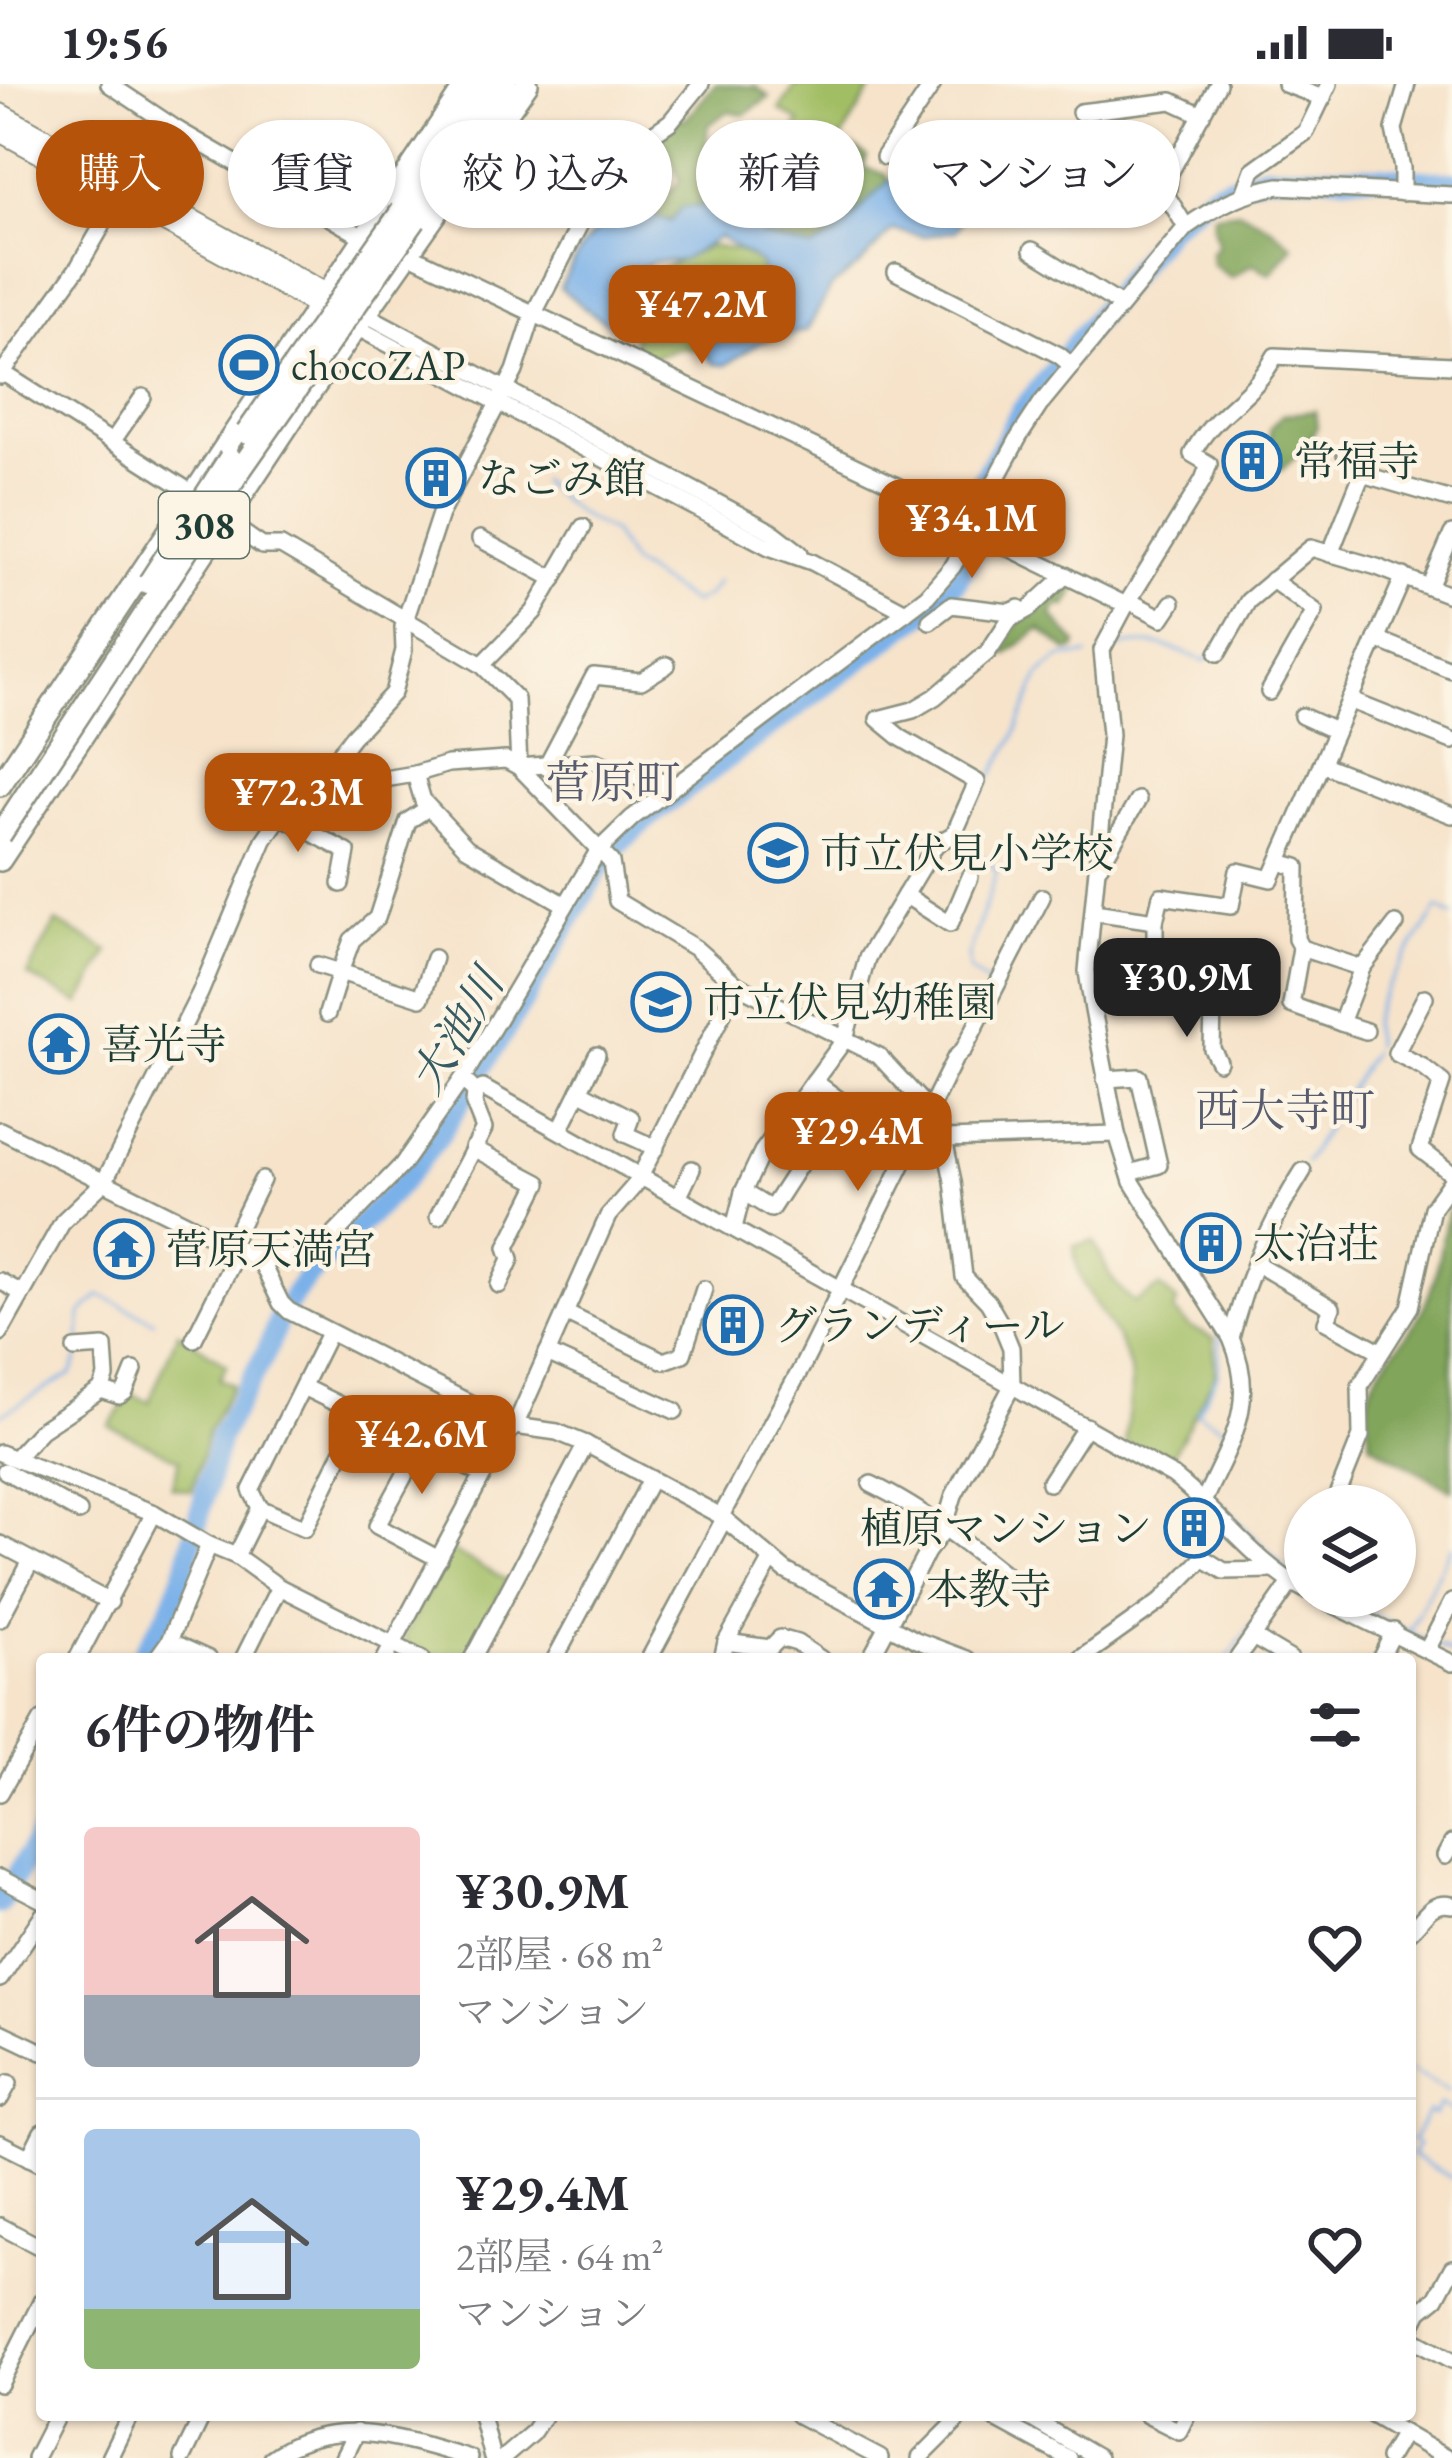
<!DOCTYPE html>
<html lang="ja">
<meta charset="utf-8">
<style>
:root{--surface:#fff;--page:#f2f2f3;--text:#2b2b33;--muted:#7c7c81;--line:#e1e1e2;--accent:#b45309}
body{margin:0;font-family:"EB Garamond","Noto Serif JP",serif;background:var(--page);color:var(--text);height:100vh;display:flex;flex-direction:column;font-size:45px;white-space:nowrap}
*{box-sizing:border-box;margin:0}
p{font-size:39px;color:var(--muted)}
.icon{flex:none;width:66px;height:66px;fill:none;stroke:currentColor;stroke-width:2;stroke-linecap:round;stroke-linejoin:round}
.map{position:relative;flex:1;overflow:hidden}
.side{position:absolute;left:36px;top:1569px;width:1380px;height:768px;display:flex;flex-direction:column;background:var(--surface);border-radius:12px;box-shadow:0 3px 9px #0004}
.side>*{flex:none}
.top-card{position:absolute;left:36px;top:36px;width:1380px;height:108px;display:flex;gap:24px}
.tools{position:absolute;left:1284px;top:1401px;display:grid;gap:24px}
.tools a{display:grid;place-items:center;width:132px;height:132px;border-radius:50%;background:var(--surface);box-shadow:0 3px 9px #0004;font-size:60px}
.price{position:absolute;translate:-50% -102px;padding:0 27px;border-radius:24px;background:var(--accent);color:#fff;font-size:39px;line-height:78px;filter:drop-shadow(0 3px 6px #0008)}
.price::after{content:'';position:absolute;left:50%;top:72px;width:36px;height:27px;margin-left:-18px;background:inherit;clip-path:polygon(0 0,100% 0,50% 100%)}
.price.current{background:#222;color:#fff}
ul{padding:0;list-style:none}
li{display:flex;align-items:center;gap:36px;height:300px;padding:0 48px}
li+li{border-top:3px solid var(--line)}
li span{display:grid;place-items:center;flex:none;width:336px;height:240px;border-radius:12px;color:#555}
li>.icon{margin-inline-start:auto}
span .icon{width:144px;height:144px;fill:#fffc;stroke-width:1}
li b{font-size:51px}
h2{display:flex;justify-content:space-between;align-items:center;height:144px;padding:0 48px;font-size:51px}
.pill{padding:0 42px;border-radius:54px;background:var(--surface);box-shadow:0 3px 9px #0004;font-size:42px;line-height:108px}
.pill.current{background:var(--accent);color:#fff}
.status{display:flex;justify-content:space-between;align-items:center;height:84px;padding:0 60px;background:var(--surface);direction:ltr}
.status svg{height:33px;fill:currentColor}
.map>svg:first-child{display:block}
.green{fill:#a2be65;stroke:#607e4c;stroke-width:3}
.forest{fill:#81a55a;stroke:#507147;stroke-width:3}
.water{fill:#7ab1e9;stroke:#4c778e;stroke-width:3}
.lines{fill:none;stroke-linecap:round;stroke-linejoin:round}
.stream{stroke:#7ab1e9;stroke-width:3}
.river{stroke:#7ab1e9;stroke-width:21}
.minor-casing{stroke:#8a907f;stroke-width:20}
.major-casing{stroke:#8a907f;stroke-width:22}
.highway-casing{stroke:#8a907f;stroke-width:26}
.minor{stroke:#fff;stroke-width:15}
.major{stroke:#fff;stroke-width:18}
.highway{stroke:#fff;stroke-width:21}
.highway-bridge-casing{stroke:#8a907f;stroke-width:26;stroke-linecap:butt}
.highway-bridge{stroke:#fff;stroke-width:21}
.labels{text-anchor:middle;dominant-baseline:central;stroke-width:9;stroke-linejoin:round;paint-order:stroke}
.shield{fill:#fcf5e5;stroke:#617469;stroke-width:3}
.shield-label{font-size:39px;font-weight:bold;fill:#1f3d34}
.poi-label{font-size:42px;fill:#1f3d34;stroke:#fcf5e5;text-anchor:start}
.neighbourhood-label{font-size:45px;fill:#585c6e;stroke:#fcf5e5}
.water-label{font-size:45px;font-style:italic;fill:#365a61;stroke:#fcf5e5}
</style>
<div class="status"><b>19:56</b><svg viewBox="0 0 49 12"><path d="M0 12V9h3v3zM5 12V6h3v6zM10 12V3h3v9zM15 12V0h3v12zM26 1h20v11H26zM47 4h2v5h-2z"/></svg></div>
<div class="map">
<svg width="1452" height="2374" viewBox="0 0 1452 2374">
<rect width="100%" height="100%" fill="#fcf5e5"/>
<filter id="ink" filterUnits="userSpaceOnUse"><feTurbulence type="fractalNoise" baseFrequency=".00833" numOctaves="2"/><feDisplacementMap in="SourceGraphic" scale="24" xChannelSelector="R" yChannelSelector="G"/><feConvolveMatrix kernelMatrix="1 2 1 2 8 2 1 2 1" color-interpolation-filters="sRGB"/></filter>
<filter id="wash" filterUnits="userSpaceOnUse"><feTurbulence type="fractalNoise" baseFrequency=".004" numOctaves="4" result="noise"/><feDisplacementMap in="SourceGraphic" scale="48" xChannelSelector="R" yChannelSelector="G"/><feGaussianBlur stdDeviation="2.7" result="paint"/><feColorMatrix in="noise" values="0 0 0 0 0 0 0 0 0 0 0 0 0 0 0 0 0 1.4 0 .05"/><feComposite in="paint" operator="in"/></filter>
<g filter="url(#wash)">
<rect width="100%" height="100%" fill="#f6e3ca"/>
<!-- green -->
<g class="green">
<polygon points="796,0 874,0 838,61 831,58 820,77 788,59 800,38 780,26"/>
<path d="M 710,162 L 736,166 L 761,180 L 761,209 L 740,229 L 731,227 L 715,234 L 693,265 C 669,261 656,277 634,276 L 634,251 L 643,243 L 635,202 L 643,194 Z"/>
<polygon points="56,838 109,867 80,920 27,891"/>
<path d="M 1094,1157 C 1108,1185 1108,1198 1135,1218 L 1160,1203 L 1177,1217 L 1174,1228 L 1191,1244 L 1214,1254 L 1215,1291 L 1167,1382 L 1125,1358 C 1126,1336 1135,1304 1129,1282 C 1116,1238 1076,1210 1074,1162 Z"/>
<polygon points="178,1248 227,1281 219,1295 233,1301 208,1347 192,1407 171,1403 180,1376 109,1342 132,1310 149,1318"/>
<polygon points="450,1466 507,1497 466,1575 430,1575 407,1562 404,1552"/>
</g>
<!-- forest -->
<g class="forest">
<polygon points="715,0 756,3 770,13 744,31 729,27 708,41 704,79 757,88 814,119 828,97 826,89 839,66 855,64 867,72 863,84 884,89 890,96 835,151 812,165 763,152 618,127 617,120 632,101 621,89 631,71 635,70 632,87 661,114 681,97 661,54 679,35 686,35"/>
<polygon points="1240,127 1269,142 1293,162 1270,190 1253,180 1231,194 1212,180 1211,168 1218,161 1213,142 1214,130"/>
<polygon points="1315,327 1317,343 1300,369 1281,386 1270,372 1270,344 1282,331"/>
<polygon points="1066,496 1078,502 1066,522 1058,521 1052,531 1077,560 1075,565 1068,567 1040,545 1007,570 992,568 1005,548"/>
<path d="M 1449,1126 L 1452,1127 L 1452,1406 L 1371,1360 C 1353,1282 1400,1278 1426,1218 C 1439,1190 1440,1155 1449,1126 Z"/>
</g>
<!-- water -->
<path class="water" d="M 890,96 C 915,97 953,102 969,121 L 956,147 L 924,152 L 892,146 L 861,180 L 832,202 L 807,246 L 760,258 L 726,281 L 714,280 L 697,260 C 706,244 719,224 740,230 L 763,211 L 761,180 L 719,153 L 682,176 L 652,178 L 636,188 L 632,200 L 641,243 L 638,249 C 610,249 582,220 560,204 C 575,173 589,147 618,127 L 651,130 L 670,138 L 682,124 L 720,120 L 758,133 L 763,152 L 812,165 L 835,151 Z"/>
<g class="lines">
<!-- stream -->
<g class="stream">
<polyline points="540,397 577,429 612,448 632,480 693,519 707,512 718,497"/>
<path d="M 1119,563 C 1150,554 1176,565 1205,577 L 1210,571"/>
<polyline points="977,717 1014,654 1040,590 1062,573 1088,571"/>
<polyline points="963,747 963,761 983,773 997,787 968,872 969,886 989,901"/>
<path d="M 1374,961 C 1375,954 1372,949 1372,942 C 1373,914 1422,851 1438,824 L 1452,832"/>
<polyline points="1305,1079 1372,968"/>
<polyline points="80,1260 81,1230 100,1211 154,1237"/>
<polyline points="0,1331 71,1290 80,1269"/>
<polyline points="1200,1402 1227,1345 1197,1329 1218,1290 1220,1250"/>
<polyline points="1216,1415 1286,1485"/>
<polyline points="1335,1512 1424,1555"/>
<polyline points="1409,1546 1452,1462"/>
<polyline points="1438,1562 1452,1570"/>
<polyline points="1227,1575 1252,1540"/>
<polyline points="1410,1987 1449,2007"/>
<polyline points="1452,2027 1440,2020 1434,2031 1428,2027 1412,2057 1418,2060 1412,2072 1452,2094"/>
<polyline points="563,2332 569,2331"/>
<polyline points="494,2363 530,2338"/>
<path d="M 254,2374 C 329,2313 396,2344 477,2366 L 485,2365"/>
</g>
<!-- river -->
<g class="river">
<polyline points="976,407 1021,327 1169,142 1213,108 1264,91 1380,92 1452,98"/>
<polyline points="139,1575 169,1527 185,1486 220,1352 267,1267 280,1231 305,1195 398,1103 437,1055 521,921 599,784 615,763 653,730 943,514 957,497 975,463"/>
<polyline points="0,1820 42,1747"/>
</g>
</g>
</g>
<g filter="url(#ink)">
<g class="lines">
<!-- minor casing -->
<g class="minor-casing">
<g id="minor">
<polyline points="109,0 178,46 365,154"/>
<polyline points="1285,0 1323,14"/>
<polyline points="1080,28 1172,17 1202,31"/>
<polyline points="884,73 933,0"/>
<polyline points="1402,109 1402,84 1394,45 1407,0"/>
<polyline points="1244,110 1253,86 1306,48 1329,0"/>
<polyline points="1186,143 1167,112 1170,89 1218,0"/>
<polyline points="1032,166 1121,221"/>
<polyline points="410,171 973,438"/>
<polyline points="896,188 1059,271 1072,282"/>
<polyline points="367,231 774,449 800,469"/>
<polyline points="358,244 769,463 812,478 906,528"/>
<polyline points="0,287 200,414"/>
<polyline points="0,292 79,182 127,99 178,46"/>
<polyline points="112,358 143,313"/>
<polyline points="1345,370 1362,390"/>
<polyline points="217,431 262,462 281,462 482,581 516,615 519,683 611,778 617,817 695,864 737,901 879,972 931,1028 944,1055 953,1097 964,1193 988,1218 1002,1242 1011,1264 1012,1302 954,1411 943,1447 927,1468 870,1575"/>
<path d="M 974,447 L 1126,521 L 1102,566 L 1110,651 L 1087,887 L 1093,926 L 1117,1050 L 1132,1098 L 1231,1254 C 1259,1320 1231,1356 1204,1416"/>
<polyline points="480,455 554,495"/>
<polyline points="1330,470 1362,390 1452,416"/>
<polyline points="1429,503 1452,450"/>
<polyline points="1129,517 1162,534 1172,519"/>
<path d="M 1126,521 L 1203,396 L 1209,380 L 1192,370 C 1216,325 1251,317 1275,272 L 1452,281"/>
<polyline points="930,537 951,521 1010,528 1019,524"/>
<polyline points="1376,555 1452,586"/>
<polyline points="1218,569 1248,517 1311,464 1377,483 1452,512"/>
<polyline points="482,581 534,528 583,443"/>
<polyline points="1269,608 1315,527 1272,496"/>
<polyline points="1349,616 1452,657"/>
<polyline points="1302,632 1335,647"/>
<polyline points="1321,680 1452,731"/>
<polyline points="546,683 594,592 641,597 667,581"/>
<polyline points="415,690 423,717 467,764 564,820"/>
<polyline points="326,698 326,687 352,653 393,609 404,566 403,543 440,430 515,287 533,231 612,78 670,38 701,0"/>
<polyline points="428,724 408,737 377,834 352,856 340,888 421,914 434,874"/>
<polyline points="279,731 347,768 341,800"/>
<polyline points="1279,778 1297,783 1296,855 1301,864 1291,921 1341,939 1362,884 1301,864"/>
<polyline points="1100,781 1138,716"/>
<polyline points="905,811 950,840 970,793"/>
<polyline points="1094,828 1155,837 1161,812 1231,822 1238,787 1271,795 1404,492"/>
<polyline points="1155,837 1155,894 1172,915 1247,925"/>
<polyline points="318,881 340,888 327,930"/>
<polyline points="1362,884 1396,840"/>
<polyline points="1425,913 1396,969 1423,983 1442,998 1420,1065 1452,1090"/>
<polyline points="1213,921 1212,965 1219,978"/>
<polyline points="1341,939 1366,947"/>
<polyline points="1105,995 1139,993 1159,1081 1130,1089"/>
<polyline points="579,1007 631,1034 625,1050 656,1064"/>
<path d="M 475,1008 L 483,1004 L 1173,1392 C 1219,1427 1253,1478 1305,1506"/>
<path d="M 0,1046 L 260,1176 L 289,1175 L 312,1167 L 331,1154 L 402,1081 L 463,994 L 598,767 L 632,734 L 927,512 L 953,482 L 974,447 L 973,438 L 1019,353 L 1042,318 L 1186,143 C 1216,122 1244,108 1279,102 L 1452,111"/>
<polyline points="560,1046 597,971"/>
<polyline points="944,1055 1117,1050"/>
<polyline points="473,1064 539,1099 507,1163 511,1175 499,1201"/>
<polyline points="641,1091 737,901"/>
<polyline points="743,1108 771,1125 841,1017 814,997"/>
<polyline points="679,1112 692,1085"/>
<polyline points="438,1132 484,1045 474,1020 475,1008 469,1001"/>
<polyline points="734,1144 743,1108 762,1068 845,955 867,874 936,760 954,750 977,698 901,654 878,635 913,626 935,613 988,568 1009,536 1029,525 1066,491"/>
<polyline points="230,1161 262,1096"/>
<polyline points="260,1176 281,1219 289,1227 515,1342 557,1348 586,1360 721,1432 786,1487 916,1556 967,1575"/>
<polyline points="1257,1180 1332,1224 1326,1238 1380,1267"/>
<polyline points="0,1197 20,1208"/>
<polyline points="565,1229 664,1277 683,1270 704,1205"/>
<polyline points="0,1249 63,1137 104,1098 200,909 264,756 298,706 326,698 342,702 415,690 448,680 506,676 519,683 595,677 637,693 677,700"/>
<path d="M 1231,1254 C 1246,1195 1270,1138 1303,1087"/>
<polyline points="194,1255 239,1165"/>
<polyline points="547,1269 675,1327"/>
<polyline points="303,1303 360,1331 305,1444 260,1424 251,1406 329,1249"/>
<polyline points="101,1306 119,1312 125,1308 134,1286"/>
<polyline points="0,1369 154,1429 209,1461 236,1472 279,1503 422,1575"/>
<polyline points="17,1372 41,1346 101,1306 106,1293 104,1263 75,1265"/>
<polyline points="5,1387 79,1428"/>
<polyline points="1049,1399 1086,1342"/>
<path d="M 871,1400 C 927,1427 978,1468 1027,1508"/>
<polyline points="1333,1422 1361,1352 1360,1302 1410,1223 1432,1124 1452,1096"/>
<polyline points="721,1432 803,1281 955,974 964,965 1042,813"/>
<polyline points="0,1460 110,1518"/>
<polyline points="236,1472 260,1424"/>
<polyline points="439,1475 377,1442 421,1361 483,1391"/>
<polyline points="1316,1512 1452,1579"/>
<polyline points="0,1535 31,1477"/>
<polyline points="1253,1553 1290,1575"/>
<polyline points="169,1557 209,1575"/>
<polyline points="726,1558 770,1564 780,1554 797,1559 821,1575"/>
<polyline points="1428,1564 1452,1518"/>
<polyline points="77,1575 154,1429"/>
<polyline points="156,1575 169,1557 209,1461"/>
<polyline points="243,1575 279,1503"/>
<polyline points="385,1575 501,1357 515,1342 608,1132 642,1093"/>
<polyline points="472,1575 586,1360"/>
<polyline points="555,1575 650,1397"/>
<polyline points="649,1575 724,1435"/>
<polyline points="722,1575 726,1558 772,1475"/>
<polyline points="1080,1575 1160,1518 1203,1474 1224,1487 1274,1486"/>
<polyline points="1237,1575 1305,1479"/>
<polyline points="1380,1575 1394,1547"/>
<polyline points="0,1709 42,1636"/>
<polyline points="1445,1772 1452,1759"/>
<polyline points="0,1794 42,1816"/>
<path d="M 1410,1847 C 1424,1835 1430,1816 1452,1821"/>
<polyline points="0,1895 42,1832"/>
<polyline points="0,1948 42,1968"/>
<polyline points="0,2015 9,1999"/>
<polyline points="0,2059 42,2080"/>
<polyline points="29,2074 42,2048"/>
<polyline points="0,2142 42,2164"/>
<polyline points="1410,2247 1420,2227 1436,2214 1452,2184"/>
<polyline points="1410,2253 1452,2276"/>
<polyline points="0,2300 42,2216"/>
<polyline points="481,2331 492,2374"/>
<polyline points="798,2331 880,2374"/>
<polyline points="988,2331 1068,2374"/>
<polyline points="1025,2331 1098,2374"/>
<polyline points="1147,2331 1179,2347 1187,2331"/>
<polyline points="1372,2331 1446,2374"/>
<polyline points="35,2374 57,2331"/>
<polyline points="109,2374 130,2331"/>
<polyline points="182,2374 203,2331"/>
<path d="M 271,2374 C 333,2330 402,2354 469,2374"/>
<polyline points="343,2374 356,2348"/>
<polyline points="503,2374 532,2349 544,2331"/>
<polyline points="920,2374 963,2331"/>
<polyline points="1388,2374 1403,2349"/>
</g>
</g>
<!-- major casing -->
<g class="major-casing">
<g id="major">
<polyline points="0,29 337,215"/>
<polyline points="0,48 327,227"/>
</g>
</g>
<!-- highway casing -->
<g class="highway-casing">
<g id="highway">
<polyline points="402,127 487,0"/>
<polyline points="415,136 506,0"/>
<polyline points="0,701 467,0"/>
<polyline points="0,776 298,326 527,0"/>
</g>
</g>
<!-- minor -->
<use href="#minor" class="minor"/>
<!-- major -->
<use href="#major" class="major"/>
<!-- highway -->
<use href="#highway" class="highway"/>
<!-- highway-bridge casing -->
<g class="highway-bridge-casing">
<g id="highway-bridge">
<polyline points="247,349 402,127"/>
<polyline points="149,499 230,374"/>
<polyline points="0,751 238,389 415,136"/>
</g>
</g>
<!-- highway-bridge -->
<use href="#highway-bridge" class="highway-bridge"/>
</g>
</g>
<!-- icons -->
<defs>
<g id="stadium-ring" transform="scale(3)"><circle r="9.5" fill="#fcf5e5" stroke="#1f6fb2" stroke-width="1.5"/><path d="M0-5a6.5 5 0 1 0 0 10a6.5 5 0 1 0 0-10ZM-3.5-1.8h7v3.6h-7Z" fill="#1f6fb2"/></g>
<g id="building-ring" transform="scale(3)"><circle r="9.5" fill="#fcf5e5" stroke="#1f6fb2" stroke-width="1.5"/><path d="M-4-6H4V6H1V3H-1V6H-4ZM-2.5-4.3h1.7v1.8h-1.7ZM.8-4.3h1.7v1.8H.8ZM-2.5-1h1.7V.8h-1.7ZM.8-1h1.7V.8H.8Z" fill="#1f6fb2"/></g>
<g id="school-ring" transform="scale(3)"><circle r="9.5" fill="#fcf5e5" stroke="#1f6fb2" stroke-width="1.5"/><path d="M0-5L7-2L0 1L-7-2ZM-4 1L0 2.5L4 1V4Q0 6-4 4Z" fill="#1f6fb2"/></g>
<g id="temple-ring" transform="scale(3)"><circle r="9.5" fill="#fcf5e5" stroke="#1f6fb2" stroke-width="1.5"/><path d="M0-6L5-2H3V0L6.5 2.5H4V6H1.5V3h-3V6H-4V2.5H-6.5L-3 0V-2H-5Z" fill="#1f6fb2"/></g>
</defs>
<g fill-rule="evenodd">
<use href="#stadium-ring" x="249" y="281"/>
<use href="#building-ring" x="1252" y="377"/>
<use href="#building-ring" x="436" y="394"/>
<use href="#school-ring" x="778" y="769"/>
<use href="#school-ring" x="661" y="918"/>
<use href="#temple-ring" x="59" y="960"/>
<use href="#building-ring" x="1211" y="1159"/>
<use href="#temple-ring" x="124" y="1165"/>
<use href="#building-ring" x="733" y="1241"/>
<use href="#building-ring" x="1194" y="1444"/>
<use href="#temple-ring" x="884" y="1505"/>
</g>
<g class="labels">
<!-- shield labels -->
<rect class="shield" x="159" y="408" width="90" height="66" rx="9"/>
<g class="shield-label">
<text x="204" y="441">308</text>
</g>
<!-- poi labels -->
<g class="poi-label">
<text x="291" y="281">chocoZAP</text>
<text x="1294" y="377">常福寺</text>
<text x="478" y="394">なごみ館</text>
<text x="820" y="769">市立伏見小学校</text>
<text x="703" y="918">市立伏見幼稚園</text>
<text x="101" y="960">喜光寺</text>
<text x="1253" y="1159">太治荘</text>
<text x="166" y="1165">菅原天満宮</text>
<text x="775" y="1241">グランディール</text>
<text x="1152" y="1444" text-anchor="end">植原マンション</text>
<text x="926" y="1505">本教寺</text>
</g>
<!-- neighbourhood labels -->
<g class="neighbourhood-label">
<text x="613" y="698">菅原町</text>
<text x="1285" y="1026">西大寺町</text>
</g>
<!-- water labels -->
<g class="water-label">
<text transform="translate(456 947) rotate(-59)">大池川</text>
</g>
</g>
</svg>
<div class="tools">
<a><svg class="icon" aria-label="layers" viewBox="0 0 24 24"><path d="M12 4l9 5-9 5-9-5zM3 14l9 5 9-5"/></svg></a>
</div>
<b class="price" style="left:702px;top:283px">¥47.2M</b>
<b class="price" style="left:972px;top:497px">¥34.1M</b>
<b class="price" style="left:298px;top:771px">¥72.3M</b>
<b class="price current" style="left:1187px;top:956px">¥30.9M</b>
<b class="price" style="left:858px;top:1110px">¥29.4M</b>
<b class="price" style="left:422px;top:1413px">¥42.6M</b>
<div class="top-card">
<a class="pill current">購入</a>
<a class="pill">賃貸</a>
<a class="pill">絞り込み</a>
<a class="pill">新着</a>
<a class="pill">マンション</a>
</div>
<section class="side">
<h2>6件の物件<svg class="icon" aria-label="filters" viewBox="0 0 24 24"><path d="M4 7h16M4 17h16"/><circle cx="9" cy="7" r="2"/><circle cx="15" cy="17" r="2"/></svg></h2>
<ul>
<li><span style="background:linear-gradient(#f6c9c9 70%,#9aa5b1 0)"><svg class="icon" aria-label="home" viewBox="0 0 24 24"><path d="M3 11l9-7 9 7M6 9v11h12V9"/></svg></span><div><b>¥30.9M</b><p>2部屋 · 68 m²</p><p>マンション</p></div><svg class="icon" aria-label="heart" viewBox="0 0 24 24"><path d="M12 20l-8-8c-3-5 5-10 8-4 3-6 11-1 8 4z"/></svg></li>
<li><span style="background:linear-gradient(#a9c7e8 75%,#8fb573 0)"><svg class="icon" aria-label="home" viewBox="0 0 24 24"><path d="M3 11l9-7 9 7M6 9v11h12V9"/></svg></span><div><b>¥29.4M</b><p>2部屋 · 64 m²</p><p>マンション</p></div><svg class="icon" aria-label="heart" viewBox="0 0 24 24"><path d="M12 20l-8-8c-3-5 5-10 8-4 3-6 11-1 8 4z"/></svg></li>
</ul>
</section>
</div>
